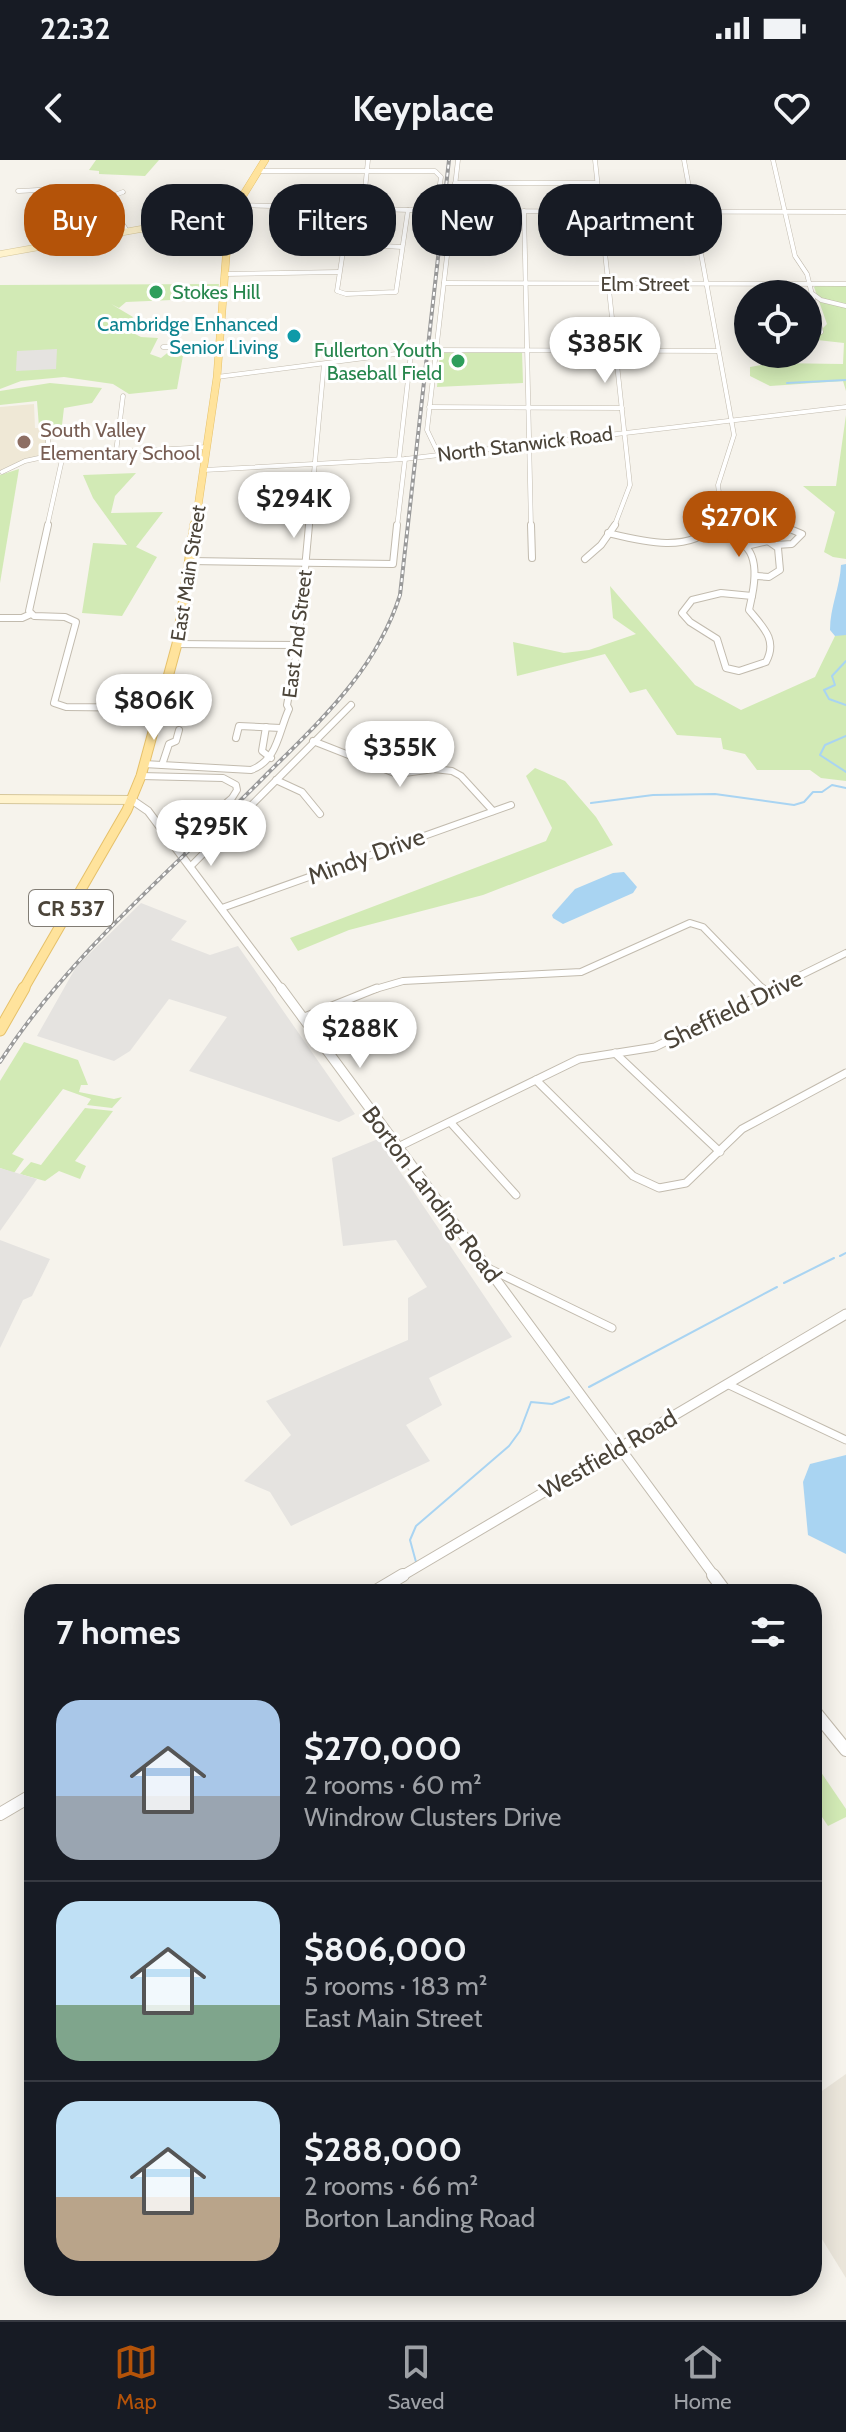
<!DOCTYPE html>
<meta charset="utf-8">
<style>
:root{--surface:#171b24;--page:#242831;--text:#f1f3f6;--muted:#9ea1a6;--line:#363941;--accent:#b45309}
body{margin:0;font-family:Cabin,sans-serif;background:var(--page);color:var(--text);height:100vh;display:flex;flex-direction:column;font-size:30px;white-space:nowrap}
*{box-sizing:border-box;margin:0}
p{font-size:26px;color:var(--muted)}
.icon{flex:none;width:44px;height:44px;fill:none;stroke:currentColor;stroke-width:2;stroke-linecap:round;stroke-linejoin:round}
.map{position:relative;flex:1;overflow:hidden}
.side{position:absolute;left:24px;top:1424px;width:798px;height:712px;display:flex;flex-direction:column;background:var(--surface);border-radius:32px;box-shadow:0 4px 20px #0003}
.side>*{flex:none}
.hud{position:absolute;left:24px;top:24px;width:798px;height:72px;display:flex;gap:16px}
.controls{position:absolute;left:734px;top:120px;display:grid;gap:16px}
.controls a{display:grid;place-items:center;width:88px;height:88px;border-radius:50%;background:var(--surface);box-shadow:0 4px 20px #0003;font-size:40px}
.price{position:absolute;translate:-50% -68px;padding:0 18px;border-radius:28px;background:#fff;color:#222;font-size:26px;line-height:52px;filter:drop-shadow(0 2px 4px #0008)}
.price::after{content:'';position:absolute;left:50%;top:48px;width:24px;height:18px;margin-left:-12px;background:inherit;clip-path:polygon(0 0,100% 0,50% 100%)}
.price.current{background:var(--accent);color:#fff}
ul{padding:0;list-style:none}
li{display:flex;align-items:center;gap:24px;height:200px;padding:0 32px}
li+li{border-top:2px solid var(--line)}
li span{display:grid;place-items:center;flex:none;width:224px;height:160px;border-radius:24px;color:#555}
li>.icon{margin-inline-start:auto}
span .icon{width:96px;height:96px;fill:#fffc;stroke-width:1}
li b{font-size:34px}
h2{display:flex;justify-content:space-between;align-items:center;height:96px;padding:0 32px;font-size:34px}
.pill{padding:0 28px;border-radius:32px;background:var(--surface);box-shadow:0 4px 20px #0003;font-size:28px;line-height:72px}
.pill.current{background:var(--accent);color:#fff}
.status{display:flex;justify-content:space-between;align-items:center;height:56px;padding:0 40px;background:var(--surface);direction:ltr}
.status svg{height:22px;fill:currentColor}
header{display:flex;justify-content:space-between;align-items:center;height:104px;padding:0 32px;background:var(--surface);font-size:36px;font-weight:800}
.menu{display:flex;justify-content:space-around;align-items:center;height:112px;border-top:2px solid var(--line);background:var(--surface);font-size:22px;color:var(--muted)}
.menu a{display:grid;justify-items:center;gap:4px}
.menu .current{color:var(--accent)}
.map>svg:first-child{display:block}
.residential{fill:#eae5da}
.education{fill:#efe8d6}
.green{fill:#d2eab5}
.parking{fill:#e5e3e0}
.water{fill:#a9d4f2}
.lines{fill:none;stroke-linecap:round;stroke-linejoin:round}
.stream{stroke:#a9d4f2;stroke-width:2}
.minor-far2-casing{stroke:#c2bbae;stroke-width:5}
.minor-far1-casing{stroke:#c2bbae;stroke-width:8}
.minor-casing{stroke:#c2bbae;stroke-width:9}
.tertiary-far2-casing{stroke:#c2bbae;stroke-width:9}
.tertiary-far1-casing{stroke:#c2bbae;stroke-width:11}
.tertiary-casing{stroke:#c2bbae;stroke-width:14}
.secondary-far1-casing{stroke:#d6c79b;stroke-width:7}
.secondary-casing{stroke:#d6c79b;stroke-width:10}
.primary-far2-casing{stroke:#e6c16a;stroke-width:8}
.primary-far1-casing{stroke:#e6c16a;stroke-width:11}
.primary-casing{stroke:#e6c16a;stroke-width:13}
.minor-far2{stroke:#fff;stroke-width:4}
.minor-far1{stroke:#fff;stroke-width:6}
.minor{stroke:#fff;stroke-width:7}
.tertiary-far2{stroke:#fff;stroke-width:7}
.tertiary-far1{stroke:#fff;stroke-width:9}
.tertiary{stroke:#fff;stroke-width:12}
.secondary-far1{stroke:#fff3cd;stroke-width:6}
.secondary{stroke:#fff3cd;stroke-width:8}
.primary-far2{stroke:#ffe39c;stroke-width:7}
.primary-far1{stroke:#ffe39c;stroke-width:9}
.primary{stroke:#ffe39c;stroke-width:11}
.rail-casing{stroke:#9a9a9a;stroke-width:4}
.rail{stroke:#fff;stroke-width:2;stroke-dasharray:4;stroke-linecap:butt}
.leisure-dot{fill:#2e9e5b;stroke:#fff;stroke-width:3}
.culture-dot{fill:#0f9aa8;stroke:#fff;stroke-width:3}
.education-dot{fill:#8d6e63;stroke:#fff;stroke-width:3}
.labels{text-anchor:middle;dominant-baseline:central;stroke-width:6;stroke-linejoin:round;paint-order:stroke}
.far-street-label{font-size:20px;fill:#4b4439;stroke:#fff}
.far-leisure-label{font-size:20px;fill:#27864d;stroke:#fff;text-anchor:start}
.far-culture-label{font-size:20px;fill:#0d838f;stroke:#fff;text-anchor:end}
.far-education-label{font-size:20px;fill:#785e54;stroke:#fff;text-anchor:start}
.shield{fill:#fff;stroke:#817c74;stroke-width:2}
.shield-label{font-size:22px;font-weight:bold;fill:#4b4439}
.street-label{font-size:24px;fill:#4b4439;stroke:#fff}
</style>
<div class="status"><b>22:32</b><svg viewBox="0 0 49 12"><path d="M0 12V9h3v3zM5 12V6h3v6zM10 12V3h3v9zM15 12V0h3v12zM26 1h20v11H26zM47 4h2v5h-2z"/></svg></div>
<header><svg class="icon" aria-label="back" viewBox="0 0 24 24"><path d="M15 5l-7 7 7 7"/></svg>Keyplace<svg class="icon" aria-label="heart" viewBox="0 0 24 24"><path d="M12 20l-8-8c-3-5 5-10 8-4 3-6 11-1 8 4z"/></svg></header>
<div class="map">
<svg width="846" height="2160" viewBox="0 0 846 2160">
<rect width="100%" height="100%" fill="#f6f3ec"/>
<!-- residential -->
<polygon class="residential" points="846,1914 846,2118 812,2063 812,1938"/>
<!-- education -->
<polygon class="education" points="34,244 35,268 49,268 48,296 30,299 0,312 0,247"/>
<!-- green -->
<g class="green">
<polygon points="96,0 159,0 145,16 99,14 99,11 89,10"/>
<polygon points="219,124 217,138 126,142 119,148 111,144 133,157 125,169 141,177 158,178 150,194 161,198 171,190 184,190 177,229 129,234 113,224 64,217 21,221 0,229 0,125"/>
<polygon points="817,125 846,125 846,231 843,221 770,226 750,216 750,207 773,203 843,204 844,183 817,180 815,176 827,164 814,127"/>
<polygon points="440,192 522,192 523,223 437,227"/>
<polygon points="50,223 102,228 92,243 64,248 62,265 39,267 37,241 0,245 0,231"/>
<polygon points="846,255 846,399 833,397 824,392 835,352 803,326 836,326"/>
<polygon points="19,309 0,423 0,315"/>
<polygon points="136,313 115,336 111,353 163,352 136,387 157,397 122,456 82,453 93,383 127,385 93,338 83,315"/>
<polygon points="610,426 695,525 741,550 815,517 835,476 846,473 846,621 821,618 810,610 757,610 745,594 723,589 721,578 677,575 646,529 630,533 605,494 517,516 513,482 564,493 589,490 636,474 613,458"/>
<polygon points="535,608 565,621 596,657 613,685 483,735 349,770 298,791 290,778 546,681 552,668 526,616"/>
<polygon points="24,882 78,900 88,925 81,925 79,932 114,939 122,937 112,948 87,945 91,939 63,929 12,994 24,999 14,1013 0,1008 0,921"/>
<polygon points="85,948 113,951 75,1001 86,1006 80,1019 59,1011 45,1021 20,1014 31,1002 41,1005"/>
<polygon points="812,1599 846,1649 846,1657 828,1666 812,1642"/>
</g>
<!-- parking -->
<g class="parking">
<polygon points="57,189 56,209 16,211 17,191"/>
<polygon points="141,743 187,761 171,780 210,795 238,786 355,954 339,962 189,911 227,857 169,839 130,891 114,901 37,876 76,807"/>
<polygon points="378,979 512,1177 429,1218 442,1245 406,1265 430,1301 291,1366 270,1332 244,1321 291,1275 266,1241 408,1180 408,1138 427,1127 396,1080 343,1086 332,998"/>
<polygon points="0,1008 37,1019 0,1071"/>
<polygon points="0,1080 50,1099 32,1136 23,1140 0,1188"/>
</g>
<!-- water -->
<g class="water">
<path d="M 846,404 L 846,475 L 835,476 L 830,470 C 830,447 840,427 841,405 Z"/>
<polygon points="624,712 637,727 633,733 563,764 553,758 552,755 575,729 613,713"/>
<polygon points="846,1295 846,1394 808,1375 803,1322 810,1304"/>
</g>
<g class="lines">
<!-- stream -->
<g class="stream">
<polyline points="787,223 846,220"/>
<polyline points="846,501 832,516 835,525 824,530 829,539 846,545"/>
<polyline points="846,576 825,585 820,595 846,612"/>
<polyline points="591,643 653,635 715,634 794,645 804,642 813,632 822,632 832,625 846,628"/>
<polyline points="840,1096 846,1093"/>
<polyline points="784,1123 834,1098"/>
<polyline points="589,1227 777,1127"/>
<polyline points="416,1402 410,1380 416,1366 509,1286 520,1271 531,1242 552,1244 569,1237"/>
</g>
<!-- minor-far2 casing -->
<g class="minor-far2-casing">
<g id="minor-far2">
<polyline points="595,0 630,325 614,367"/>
<polyline points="684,0 734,275 718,325 722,356 714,367"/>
<polyline points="773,0 795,96 807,114 821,172"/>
<polyline points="257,11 435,11 441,17 436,51"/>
<polyline points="455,23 597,23"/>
<path d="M 18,31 C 69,28 98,26 128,72"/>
<polyline points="101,40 123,32"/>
<polyline points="236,45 444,51 846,52"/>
<polyline points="363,49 368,0"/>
<polyline points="524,51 531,367"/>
<polyline points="41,63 57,32"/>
<polyline points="329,83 402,87"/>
<polyline points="344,85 337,131 346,134 396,132 408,50"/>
<polyline points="225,114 339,112"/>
<polyline points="444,123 846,124"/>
<polyline points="813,134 821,140 846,146"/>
<polyline points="163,187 219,187"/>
<polyline points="217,217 427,190 717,191"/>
<polyline points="429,247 622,248"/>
<polyline points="48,271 48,296"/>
<polyline points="116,292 123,236"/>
<polyline points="439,295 427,270 458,0"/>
<polyline points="399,299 411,193"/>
<polyline points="204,310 405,299 846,247"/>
<polyline points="2,312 25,301 48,296 207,287"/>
<polyline points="47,367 63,295"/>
<polyline points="309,367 324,204"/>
<polyline points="397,367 405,299"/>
</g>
</g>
<!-- minor-far1 casing -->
<g class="minor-far1-casing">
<g id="minor-far1">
<polyline points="48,365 29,451 34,456 65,457 76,462 54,543 66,547 160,548"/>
<polyline points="531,365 532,398"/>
<path d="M 714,367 C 751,382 760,396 752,436"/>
<path d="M 608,373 C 641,381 689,394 715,365"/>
<polyline points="768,381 790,369 802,374 792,384 776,385"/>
<polyline points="746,386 768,381 778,388 780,410 769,417 757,416"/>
<polyline points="585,399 601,385 615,365"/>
<polyline points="190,401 393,404 397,365"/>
<path d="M 721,433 L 752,436 L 749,450 C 763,467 778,480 766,502 L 739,511 L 726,508 L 717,479 L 690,462 L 682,453 L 692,440 Z"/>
<polyline points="0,458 22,458 31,454"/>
<polyline points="177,484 298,485"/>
<polyline points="266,567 262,591 271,598"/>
<polyline points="236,578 239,566 281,568"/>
<polyline points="313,581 397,614 434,609 452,611 461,616 493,651"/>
<path d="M 144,604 L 251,610 C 278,600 278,573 289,549 L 287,545 L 298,485 L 309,365"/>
<polyline points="162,605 169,584 176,581 179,570"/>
<polyline points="141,616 223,618 236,625 237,630 232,638 175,687"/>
<polyline points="276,620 302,632 320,654"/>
<polyline points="190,707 351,545"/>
<polyline points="222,748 511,645"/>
<polyline points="372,830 403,821 581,812 690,763 703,767 764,830"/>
<polyline points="771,830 846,793"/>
</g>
</g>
<!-- minor casing -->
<g class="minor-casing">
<g id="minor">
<polyline points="762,828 765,831"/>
<polyline points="302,858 377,828"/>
<polyline points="615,893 720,992"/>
<polyline points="536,920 633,1016 659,1028 686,1023 742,969 846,913"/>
<polyline points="451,963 516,1035"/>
<polyline points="398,987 579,899 655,887 775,828"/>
<polyline points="490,1109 612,1168"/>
<polyline points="727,1224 846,1280"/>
</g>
</g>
<!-- tertiary-far2 casing -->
<g class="tertiary-far2-casing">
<polyline id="tertiary-far2" points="132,640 148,651 282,830"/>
</g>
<!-- tertiary-far1 casing -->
<g class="tertiary-far1-casing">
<g id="tertiary-far1">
<polyline points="281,828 715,1417"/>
<polyline points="400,1417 846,1154"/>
</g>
</g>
<!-- tertiary casing -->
<g class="tertiary-casing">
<g id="tertiary">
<polyline points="713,1415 727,1434"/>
<polyline points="371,1434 403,1415"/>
<polyline points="812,1548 846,1590"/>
<polyline points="0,1654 34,1634"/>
</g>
</g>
<!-- secondary-far1 casing -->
<g class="secondary-far1-casing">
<polyline id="secondary-far1" points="0,94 231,53"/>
</g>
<!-- secondary casing -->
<g class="secondary-casing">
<polyline id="secondary" points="0,639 132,640"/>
</g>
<!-- primary-far2 casing -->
<g class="primary-far2-casing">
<polyline id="primary-far2" points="195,367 217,217 229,58 265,0"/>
</g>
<!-- primary-far1 casing -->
<g class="primary-far1-casing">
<polyline id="primary-far1" points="23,830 127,650 141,616 177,484 195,365"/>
</g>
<!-- primary casing -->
<g class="primary-casing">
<polyline id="primary" points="0,870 24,828"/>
</g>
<!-- minor-far2 -->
<use href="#minor-far2" class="minor-far2"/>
<!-- minor-far1 -->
<use href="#minor-far1" class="minor-far1"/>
<!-- minor -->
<use href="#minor" class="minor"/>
<!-- tertiary-far2 -->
<use href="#tertiary-far2" class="tertiary-far2"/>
<!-- tertiary-far1 -->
<use href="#tertiary-far1" class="tertiary-far1"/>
<!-- tertiary -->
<use href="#tertiary" class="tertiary"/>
<!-- secondary-far1 -->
<use href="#secondary-far1" class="secondary-far1"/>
<!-- secondary -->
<use href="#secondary" class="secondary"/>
<!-- primary-far2 -->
<use href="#primary-far2" class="primary-far2"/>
<!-- primary-far1 -->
<use href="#primary-far1" class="primary-far1"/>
<!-- primary -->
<use href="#primary" class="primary"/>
<!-- rail casing -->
<g class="rail-casing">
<path id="rail" d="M 0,902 C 72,791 176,707 268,613 C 322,559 376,510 400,435 L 449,0"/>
</g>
<!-- rail -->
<use href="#rail" class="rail"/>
</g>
<!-- markers -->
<g class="leisure-dot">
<circle cx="156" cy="132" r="8"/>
<circle cx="458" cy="201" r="8"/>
</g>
<circle class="culture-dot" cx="294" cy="176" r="8"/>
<circle class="education-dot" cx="24" cy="282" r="8"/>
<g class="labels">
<!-- far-street labels -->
<g class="far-street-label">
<text x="645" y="124">Elm Street</text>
<text transform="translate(525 284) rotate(-7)">North Stanwick Road</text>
<text transform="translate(188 413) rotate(-81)">East Main Street</text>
<text transform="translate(297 474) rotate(-83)">East 2nd Street</text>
</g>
<!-- far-leisure labels -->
<g class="far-leisure-label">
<text x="172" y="132">Stokes Hill</text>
<text x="442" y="190" text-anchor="end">Fullerton Youth<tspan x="442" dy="23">Baseball Field</tspan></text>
</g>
<!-- far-culture labels -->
<g class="far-culture-label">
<text x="278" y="164">Cambridge Enhanced<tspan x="278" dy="23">Senior Living</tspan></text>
</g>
<!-- far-education labels -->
<g class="far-education-label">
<text x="40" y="270">South Valley<tspan x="40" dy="23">Elementary School</tspan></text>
</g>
<!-- shield labels -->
<rect class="shield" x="29" y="730" width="84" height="36" rx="6"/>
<g class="shield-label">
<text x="71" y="748">CR 537</text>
</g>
<!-- street labels -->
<g class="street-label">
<text transform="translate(366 696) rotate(-20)">Mindy Drive</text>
<text transform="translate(733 849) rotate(-26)">Sheffield Drive</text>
<text transform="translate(432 1034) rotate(53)">Borton Landing Road</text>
<text transform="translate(608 1294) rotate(-30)">Westfield Road</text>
</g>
</g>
</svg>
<div class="controls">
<a><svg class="icon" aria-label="locate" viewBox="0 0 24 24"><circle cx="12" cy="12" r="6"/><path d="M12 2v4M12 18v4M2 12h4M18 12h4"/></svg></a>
</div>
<b class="price" style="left:605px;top:225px">$385K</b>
<b class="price" style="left:294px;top:380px">$294K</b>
<b class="price current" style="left:739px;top:399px">$270K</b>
<b class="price" style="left:154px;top:582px">$806K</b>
<b class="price" style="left:400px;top:629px">$355K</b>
<b class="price" style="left:211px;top:708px">$295K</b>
<b class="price" style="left:360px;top:910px">$288K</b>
<div class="hud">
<a class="pill current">Buy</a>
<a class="pill">Rent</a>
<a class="pill">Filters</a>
<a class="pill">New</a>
<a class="pill">Apartment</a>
</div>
<section class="side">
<h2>7 homes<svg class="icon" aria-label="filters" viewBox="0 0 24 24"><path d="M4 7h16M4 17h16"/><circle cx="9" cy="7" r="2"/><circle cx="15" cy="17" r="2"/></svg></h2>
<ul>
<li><span style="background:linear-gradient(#a9c7e8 60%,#9aa5b1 0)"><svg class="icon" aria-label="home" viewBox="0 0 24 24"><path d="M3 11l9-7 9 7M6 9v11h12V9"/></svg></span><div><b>$270,000</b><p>2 rooms · 60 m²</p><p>Windrow Clusters Drive</p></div></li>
<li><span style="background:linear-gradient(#bfe0f5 65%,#7fa58c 0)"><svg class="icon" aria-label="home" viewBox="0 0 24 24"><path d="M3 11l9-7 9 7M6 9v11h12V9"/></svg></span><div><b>$806,000</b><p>5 rooms · 183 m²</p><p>East Main Street</p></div></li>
<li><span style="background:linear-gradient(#bfe0f5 60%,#b9a48a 0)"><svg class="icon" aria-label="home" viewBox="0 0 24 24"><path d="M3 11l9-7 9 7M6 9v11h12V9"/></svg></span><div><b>$288,000</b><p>2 rooms · 66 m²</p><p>Borton Landing Road</p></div></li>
</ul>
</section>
</div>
<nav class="menu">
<a class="current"><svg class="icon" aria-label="map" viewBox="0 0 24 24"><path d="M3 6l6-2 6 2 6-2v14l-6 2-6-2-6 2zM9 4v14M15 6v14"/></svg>Map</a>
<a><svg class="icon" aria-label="saved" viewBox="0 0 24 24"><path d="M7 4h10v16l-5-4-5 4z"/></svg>Saved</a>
<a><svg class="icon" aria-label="home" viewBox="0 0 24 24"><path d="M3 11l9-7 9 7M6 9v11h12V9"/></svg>Home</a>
</nav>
